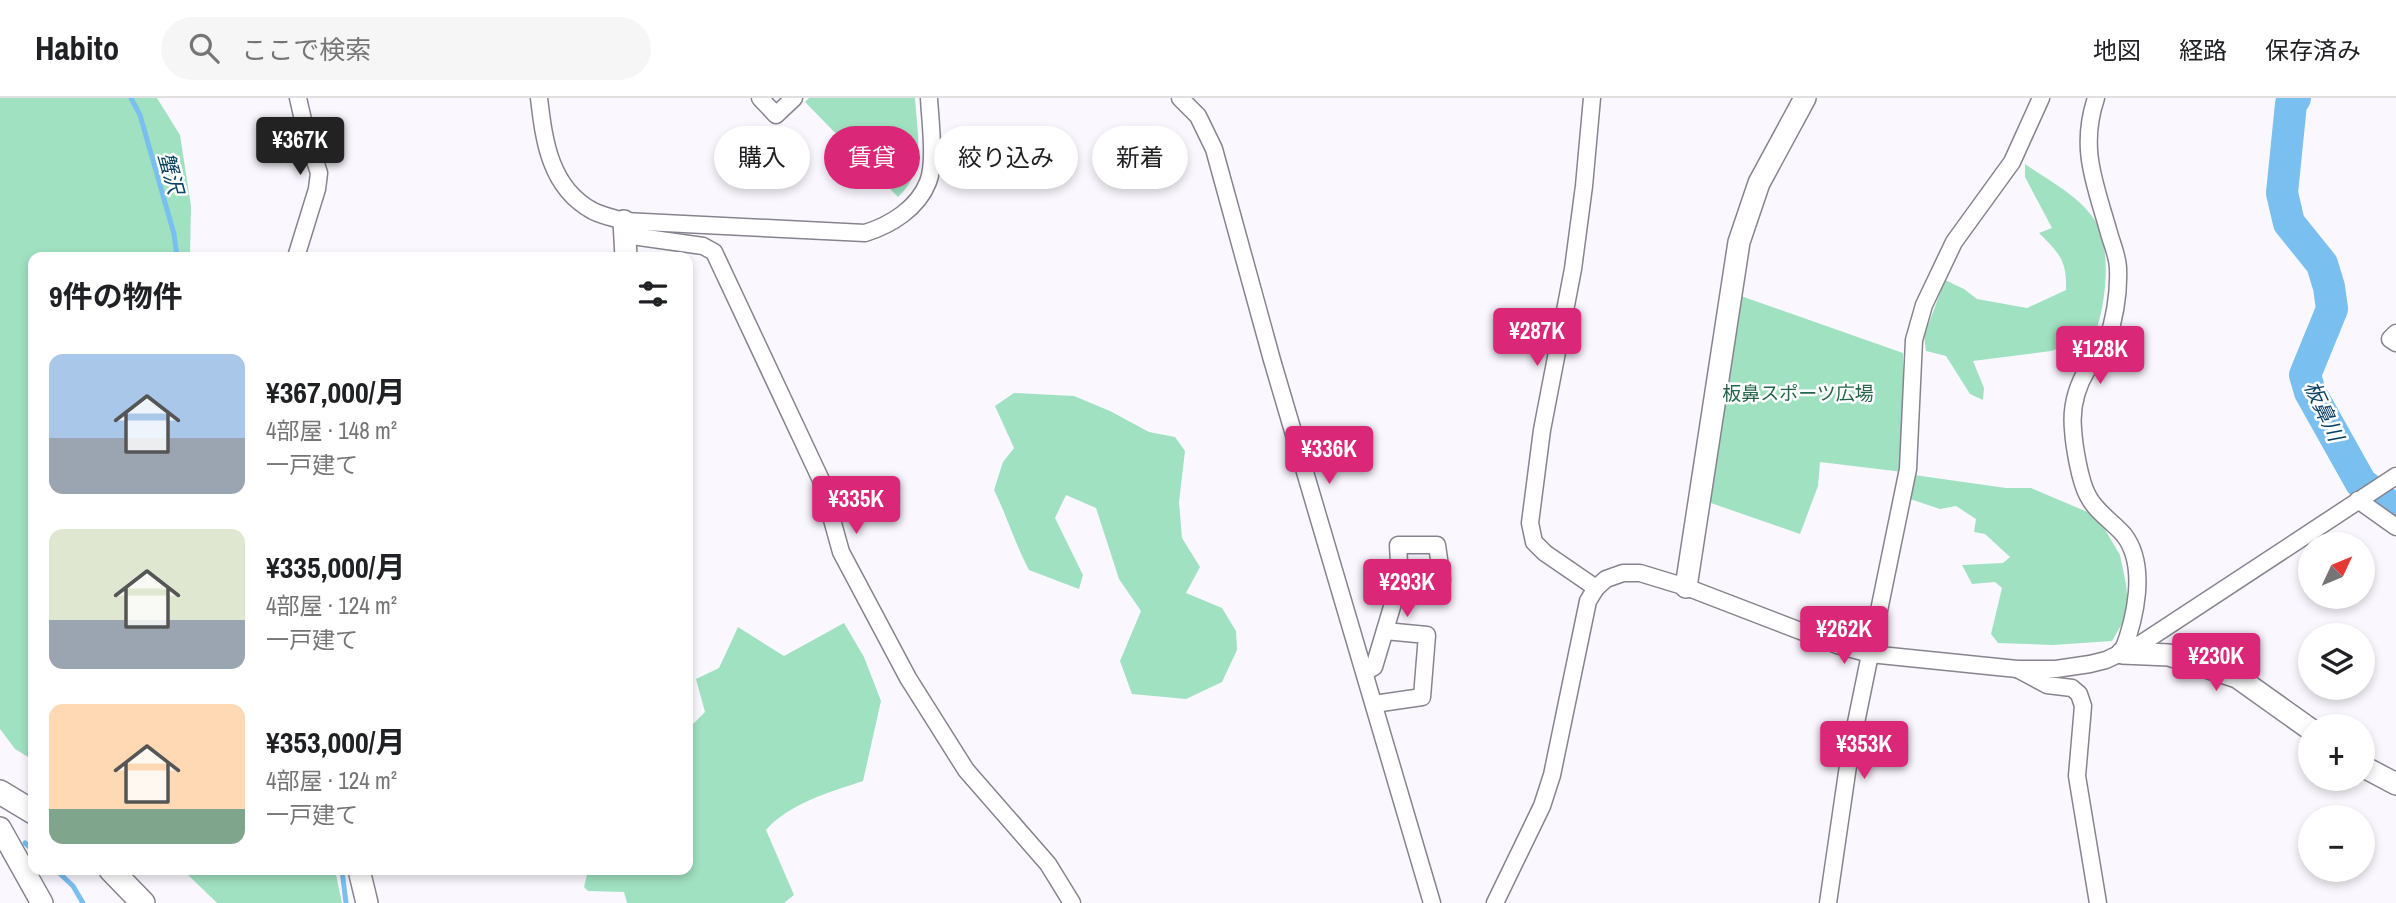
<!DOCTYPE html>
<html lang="ja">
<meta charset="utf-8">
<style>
:root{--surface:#fff;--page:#f6f6f6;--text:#202124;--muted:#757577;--line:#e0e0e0;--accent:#db2777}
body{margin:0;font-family:"Archivo Narrow","Noto Sans JP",sans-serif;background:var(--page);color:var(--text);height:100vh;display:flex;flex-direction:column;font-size:26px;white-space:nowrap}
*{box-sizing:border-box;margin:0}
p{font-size:23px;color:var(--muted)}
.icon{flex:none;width:38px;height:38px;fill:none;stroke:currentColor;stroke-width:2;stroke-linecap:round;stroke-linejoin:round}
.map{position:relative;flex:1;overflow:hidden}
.drawer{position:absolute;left:28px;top:154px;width:665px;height:623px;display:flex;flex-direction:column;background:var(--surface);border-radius:14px;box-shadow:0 4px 10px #0003}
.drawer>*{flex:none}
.hud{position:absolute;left:714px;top:28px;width:665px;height:63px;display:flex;gap:14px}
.needle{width:46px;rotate:46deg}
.controls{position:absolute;left:2298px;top:434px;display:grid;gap:14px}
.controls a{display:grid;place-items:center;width:77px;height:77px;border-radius:50%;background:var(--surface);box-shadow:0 4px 10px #0003;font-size:35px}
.price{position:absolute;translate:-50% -60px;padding:0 16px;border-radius:7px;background:var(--accent);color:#fff;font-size:23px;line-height:46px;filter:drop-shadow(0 2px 4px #0008)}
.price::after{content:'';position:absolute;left:50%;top:42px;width:21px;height:16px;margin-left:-10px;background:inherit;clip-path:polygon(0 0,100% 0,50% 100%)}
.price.selected{background:#222;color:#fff}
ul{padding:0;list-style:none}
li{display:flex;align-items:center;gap:21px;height:175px;padding:0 21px}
li span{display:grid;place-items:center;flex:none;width:196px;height:140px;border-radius:14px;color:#555}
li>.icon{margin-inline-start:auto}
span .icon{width:84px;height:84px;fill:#fffc;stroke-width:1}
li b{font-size:30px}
h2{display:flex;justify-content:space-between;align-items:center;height:84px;padding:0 21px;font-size:30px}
.chip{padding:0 24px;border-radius:32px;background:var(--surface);box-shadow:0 4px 10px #0003;font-size:24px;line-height:63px}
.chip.selected{background:var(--accent);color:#fff}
header{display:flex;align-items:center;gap:42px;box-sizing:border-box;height:98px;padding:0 35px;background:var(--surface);border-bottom:2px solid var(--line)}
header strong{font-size:33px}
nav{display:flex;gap:38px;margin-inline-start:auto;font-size:24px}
.search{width:490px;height:63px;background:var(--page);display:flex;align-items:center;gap:18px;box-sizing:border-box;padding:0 24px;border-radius:38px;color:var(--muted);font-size:26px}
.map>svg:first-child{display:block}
.green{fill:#a0e1c1}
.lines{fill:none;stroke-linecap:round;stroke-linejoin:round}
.stream{stroke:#79bff0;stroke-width:5}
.river{stroke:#79bff0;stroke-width:32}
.minor-casing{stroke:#87838f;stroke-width:19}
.tertiary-casing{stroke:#87838f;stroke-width:24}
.secondary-casing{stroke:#87838f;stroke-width:26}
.minor{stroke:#fff;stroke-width:16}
.tertiary{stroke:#fff;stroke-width:21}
.secondary{stroke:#fff;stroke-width:23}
.labels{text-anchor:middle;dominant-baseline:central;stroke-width:5;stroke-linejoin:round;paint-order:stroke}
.park-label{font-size:19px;fill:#26654b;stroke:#fff}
.water-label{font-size:21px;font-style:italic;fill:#0b4364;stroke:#fff}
</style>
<header>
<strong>Habito</strong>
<div class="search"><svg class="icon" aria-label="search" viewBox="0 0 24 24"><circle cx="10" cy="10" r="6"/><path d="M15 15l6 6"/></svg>ここで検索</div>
<nav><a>地図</a><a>経路</a><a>保存済み</a></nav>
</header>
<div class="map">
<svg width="2396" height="805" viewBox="0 0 2396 805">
<rect width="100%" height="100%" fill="#faf8fe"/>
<!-- green -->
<g class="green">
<polygon points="0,0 157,0 180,37 191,108 190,159 33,159 33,662 15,651 0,631"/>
<path d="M 809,0 L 915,0 C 917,35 927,73 898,99 L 805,4 Z"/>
<path d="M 2025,66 C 2048,82 2079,98 2094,121 C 2113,148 2106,209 2094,238 L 2051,253 L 1973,263 L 1984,290 L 1983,302 L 1970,296 L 1946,258 L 1926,253 L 1924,238 L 1945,182 L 1964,191 L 1977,201 L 2027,210 L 2066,192 C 2067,162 2059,155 2039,135 L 2052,130 L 2025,79 Z"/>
<polygon points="1741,198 1903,255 1903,374 1820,364 1818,388 1800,436 1708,404"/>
<path d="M 1014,295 L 1074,298 L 1110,313 L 1149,334 L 1175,339 L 1185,353 L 1179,404 L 1182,440 L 1200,469 L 1186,495 L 1222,510 L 1236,533 L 1237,552 L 1222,584 L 1186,601 L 1132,596 L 1120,563 L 1141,513 L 1119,481 L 1096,410 L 1066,397 L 1055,420 L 1083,477 L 1079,491 L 1029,472 C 1015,446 1007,418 994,392 L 1003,364 L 1014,350 L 995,308 Z"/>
<polygon points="1914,377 2006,390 2031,390 2097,418 2120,457 2126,486 2128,508 2123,524 2112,543 2053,547 1998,545 1991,536 2002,490 1995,484 1972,486 1962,467 2003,465 2010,459 1985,436 1974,434 1976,421 1956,408 1940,411 1907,400"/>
<path d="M 844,525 L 864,559 L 881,603 L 863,683 C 830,694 790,705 766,732 L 794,797 L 784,805 L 627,805 L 624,794 L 588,793 L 584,789 L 588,772 L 688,772 L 688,628 L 694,625 L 705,614 L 696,581 L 719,570 L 738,529 L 784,558 Z"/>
<polygon points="183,772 335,772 342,805 217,805"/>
</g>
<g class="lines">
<!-- stream -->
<g class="stream">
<polyline points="131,0 140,17 174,136 177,159"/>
<polyline points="25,745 33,752"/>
<polyline points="56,772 73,788 83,805"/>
<polyline points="342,772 346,805"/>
</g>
<!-- river -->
<polyline class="river" points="2295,0 2291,6 2282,95 2289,125 2322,166 2329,189 2332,211 2305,277 2310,294 2361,385 2396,413"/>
<!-- minor casing -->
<g class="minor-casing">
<g id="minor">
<path d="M 539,0 C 544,43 550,90 593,113 C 603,118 614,120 624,123 L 865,135 C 891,127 918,110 928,84 C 936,64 930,22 929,0"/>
<polyline points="760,0 776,17 794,0"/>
<polyline points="1180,0 1198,18 1214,51 1272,262 1432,805"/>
<polyline points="1592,0 1584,88 1573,171 1542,332 1530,425 1534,444 1545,455 1596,490"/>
<path d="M 2096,0 C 2079,51 2095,85 2109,135 C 2112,146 2118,159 2118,171 C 2119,194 2114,222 2107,244 C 2104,254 2094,261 2088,270 C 2077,288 2071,310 2073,331 C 2074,348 2080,384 2088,398 C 2096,414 2113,424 2124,437 C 2148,468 2135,522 2122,555"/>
<polyline points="625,137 703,148 714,154 821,382 841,454 908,580 966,672 1048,766 1072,805"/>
<polyline points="296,159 317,91 319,75 306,35 298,0"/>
<polyline points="2396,235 2390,241 2396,245"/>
<polyline points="2358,402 2396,429"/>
<polyline points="2019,572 2047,587 2072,590 2079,596 2083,608 2077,678 2098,805"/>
<polyline points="1365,574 1374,569 1400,482 1398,447 1437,447 1442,482"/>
<polyline points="1374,606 1422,599 1427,537 1385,533"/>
<polyline points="1495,805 1542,708 1552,677 1588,503 1596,490 1606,481 1623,475 1640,475 1686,489 1837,547 1870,556 2017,571 2056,571 2090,566 2106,562 2142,545 2396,378"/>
<polyline points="1828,805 1850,654 1908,371 1914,242 1924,207 1954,144 2012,64 2041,0"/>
</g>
</g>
<!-- tertiary casing -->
<g class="tertiary-casing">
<g id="tertiary">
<polyline points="624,123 626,159"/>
<polyline points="1686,489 1739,144 1759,85 1805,0"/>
<polyline points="2122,555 2169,557 2237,579 2310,631"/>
<polyline points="2362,668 2396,686"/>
<polyline points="0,730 42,805"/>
<polyline points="359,772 367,805"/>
</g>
</g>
<!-- secondary casing -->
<g class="secondary-casing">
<g id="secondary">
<polyline points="0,694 33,714"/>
<polyline points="111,772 143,805"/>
</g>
</g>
<!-- minor -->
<use href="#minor" class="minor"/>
<!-- tertiary -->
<use href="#tertiary" class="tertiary"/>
<!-- secondary -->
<use href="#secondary" class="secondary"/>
</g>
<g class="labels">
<!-- park labels -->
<g class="park-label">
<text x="1798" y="295">板鼻スポーツ広場</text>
</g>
<!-- water labels -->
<g class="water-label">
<text transform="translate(171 75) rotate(75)">蟹沢</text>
<text transform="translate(2324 313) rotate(65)">板鼻川</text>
</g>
</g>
</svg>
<div class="controls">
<a><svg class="needle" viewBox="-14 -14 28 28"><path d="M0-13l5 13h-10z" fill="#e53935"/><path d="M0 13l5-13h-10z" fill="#757577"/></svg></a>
<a><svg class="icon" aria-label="layers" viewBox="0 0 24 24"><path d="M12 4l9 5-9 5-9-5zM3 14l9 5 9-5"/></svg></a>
<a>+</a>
<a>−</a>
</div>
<b class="price selected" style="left:300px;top:79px">¥367K</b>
<b class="price" style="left:1537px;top:270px">¥287K</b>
<b class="price" style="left:2100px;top:288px">¥128K</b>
<b class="price" style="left:1329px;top:388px">¥336K</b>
<b class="price" style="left:856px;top:438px">¥335K</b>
<b class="price" style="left:1407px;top:521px">¥293K</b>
<b class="price" style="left:1844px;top:568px">¥262K</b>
<b class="price" style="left:2216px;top:595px">¥230K</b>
<b class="price" style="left:1864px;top:683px">¥353K</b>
<div class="hud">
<a class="chip">購入</a>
<a class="chip selected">賃貸</a>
<a class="chip">絞り込み</a>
<a class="chip">新着</a>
</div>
<section class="drawer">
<h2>9件の物件<svg class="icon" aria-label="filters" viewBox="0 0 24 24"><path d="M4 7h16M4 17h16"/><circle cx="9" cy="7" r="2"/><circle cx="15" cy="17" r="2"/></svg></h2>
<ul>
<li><span style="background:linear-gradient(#a9c7e8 60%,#9aa5b1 0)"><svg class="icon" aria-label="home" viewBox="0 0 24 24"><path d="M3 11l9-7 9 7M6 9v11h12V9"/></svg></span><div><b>¥367,000/月</b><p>4部屋 · 148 m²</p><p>一戸建て</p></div></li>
<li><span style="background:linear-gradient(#dfe7d0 65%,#9aa5b1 0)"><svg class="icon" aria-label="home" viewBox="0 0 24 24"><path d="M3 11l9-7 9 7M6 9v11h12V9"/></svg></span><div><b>¥335,000/月</b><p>4部屋 · 124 m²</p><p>一戸建て</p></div></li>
<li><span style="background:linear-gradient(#ffd9b3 75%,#7fa58c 0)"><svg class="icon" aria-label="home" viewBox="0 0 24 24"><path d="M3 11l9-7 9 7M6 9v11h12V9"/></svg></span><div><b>¥353,000/月</b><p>4部屋 · 124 m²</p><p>一戸建て</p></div></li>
</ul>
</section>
</div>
